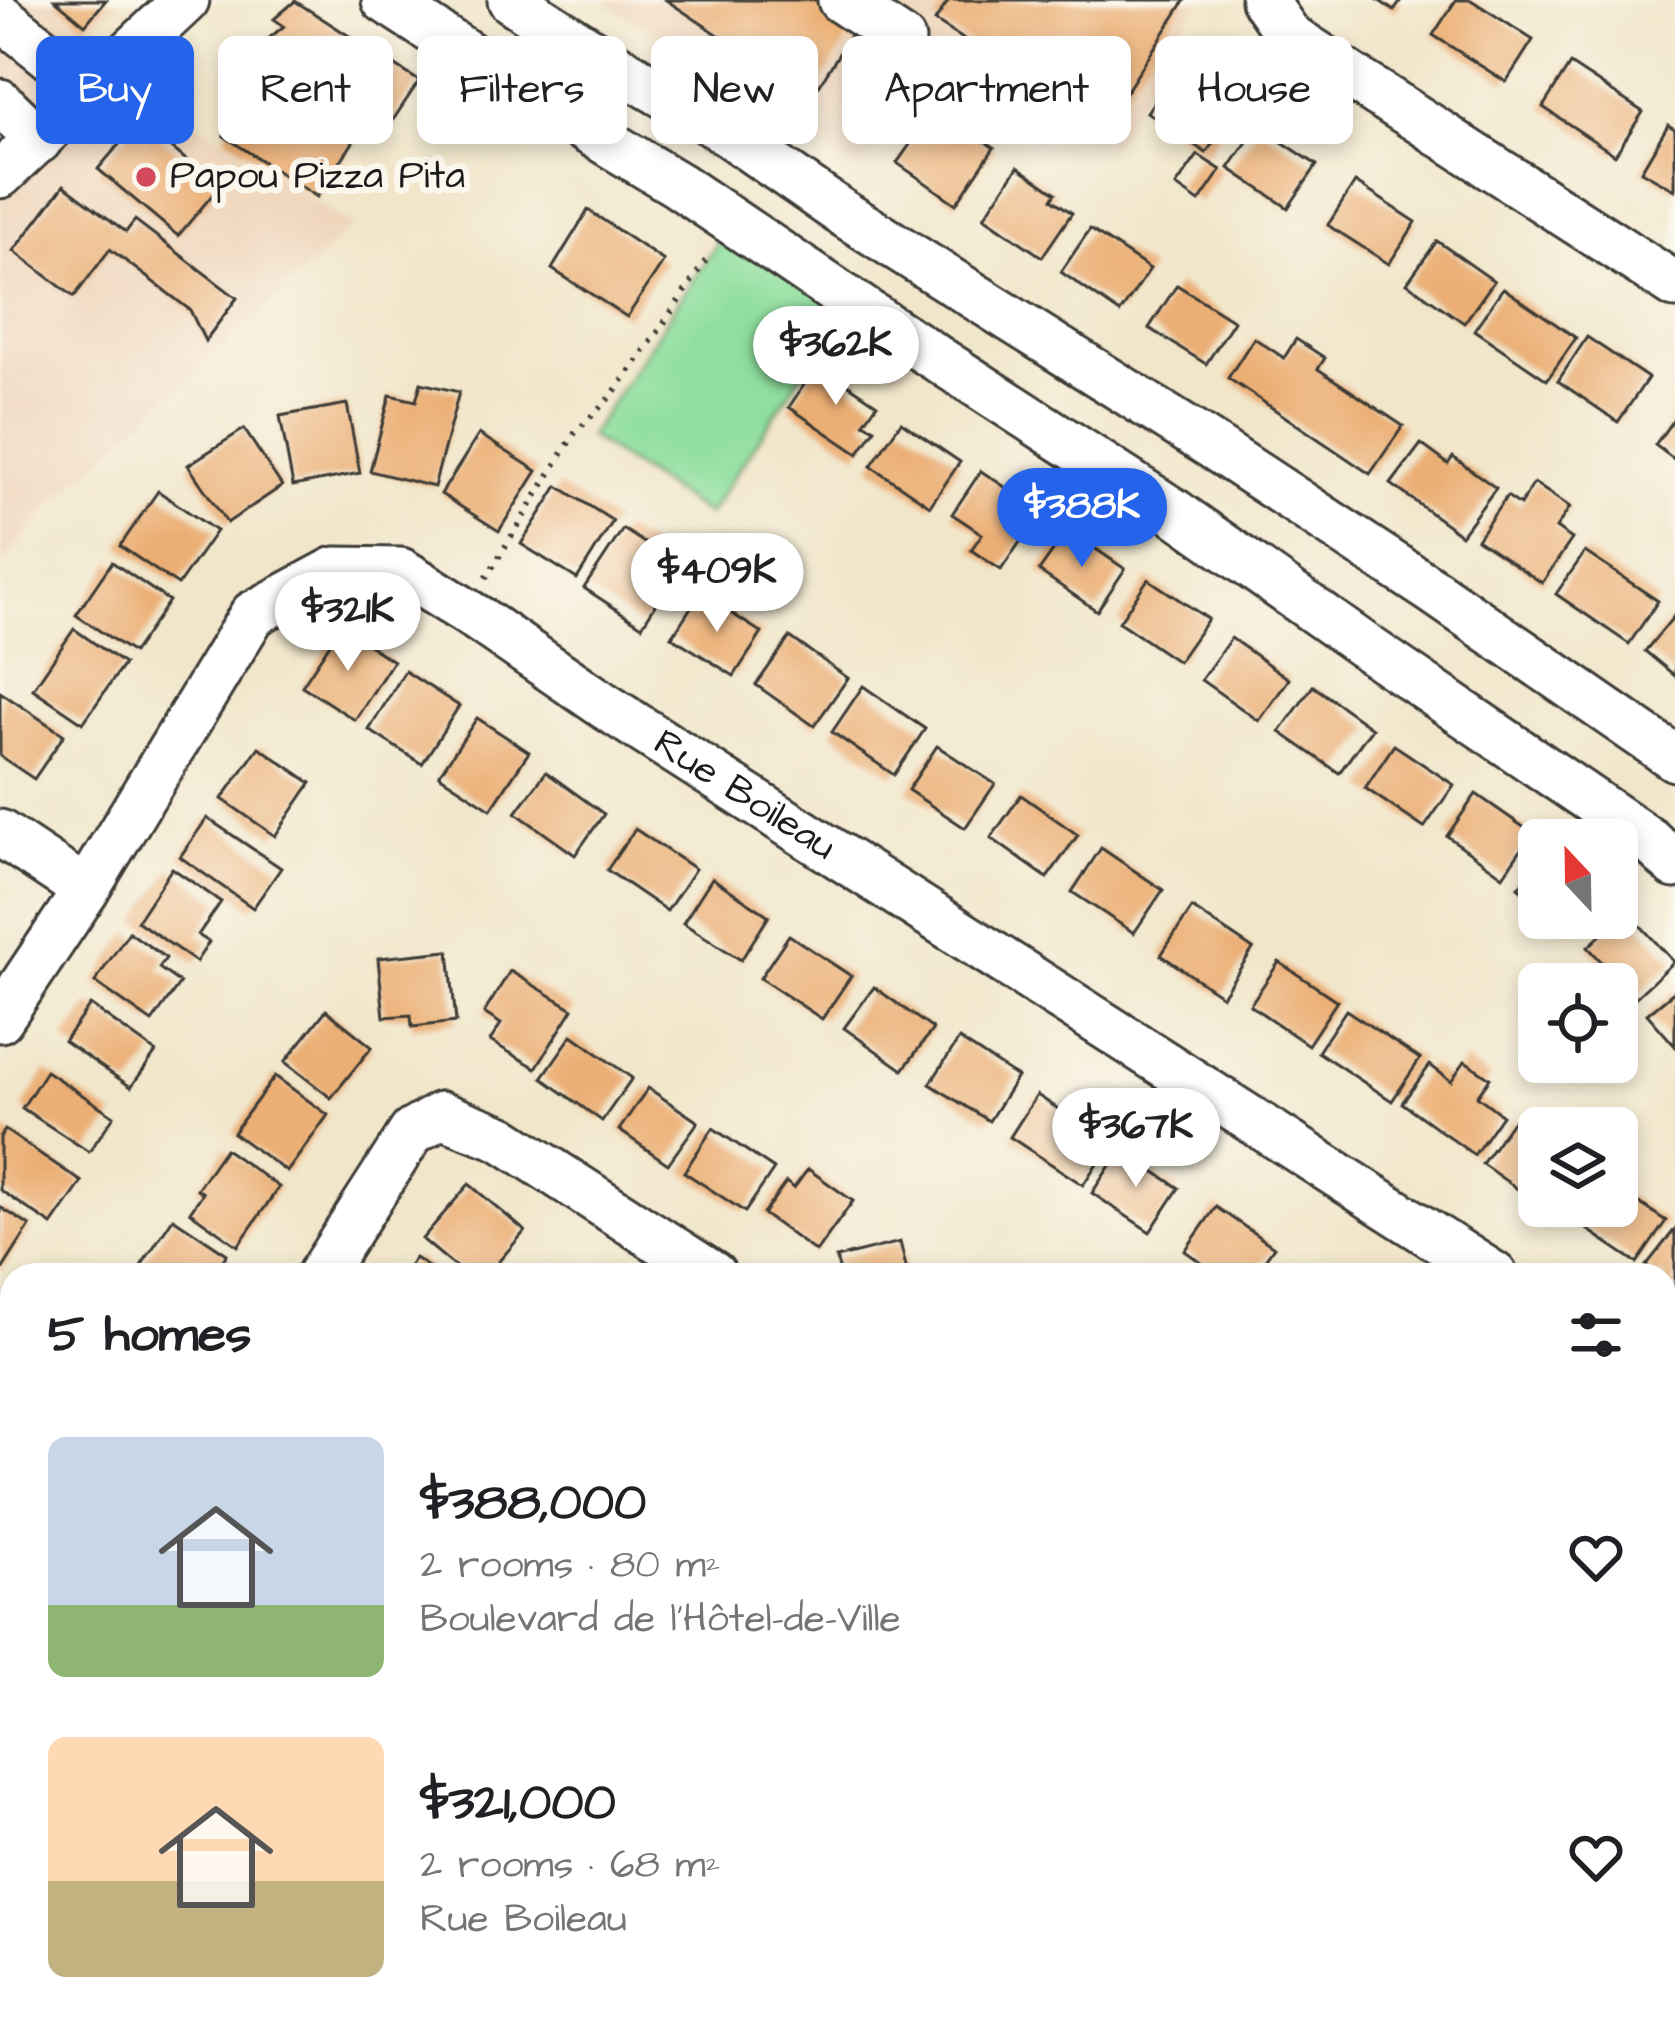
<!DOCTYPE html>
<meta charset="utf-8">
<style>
:root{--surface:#fff;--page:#f6f6f6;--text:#202124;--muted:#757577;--accent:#2563eb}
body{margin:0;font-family:"Architects Daughter",sans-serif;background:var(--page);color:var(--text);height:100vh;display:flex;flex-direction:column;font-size:45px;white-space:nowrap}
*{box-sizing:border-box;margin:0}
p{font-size:39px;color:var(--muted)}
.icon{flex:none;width:66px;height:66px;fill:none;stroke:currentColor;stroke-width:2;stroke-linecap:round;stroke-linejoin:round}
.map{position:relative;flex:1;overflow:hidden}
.side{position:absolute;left:0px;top:1263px;width:1677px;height:768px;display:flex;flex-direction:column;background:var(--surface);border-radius:36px 36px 0 0;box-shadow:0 6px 18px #0003}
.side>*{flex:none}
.banner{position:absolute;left:36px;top:36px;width:1605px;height:108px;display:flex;gap:24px}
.needle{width:78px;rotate:338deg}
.controls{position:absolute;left:1518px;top:819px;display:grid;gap:24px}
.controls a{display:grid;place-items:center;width:120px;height:120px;border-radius:18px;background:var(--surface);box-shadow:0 6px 18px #0003;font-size:60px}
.price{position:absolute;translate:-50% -102px;padding:0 27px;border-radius:42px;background:#fff;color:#222;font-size:39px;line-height:78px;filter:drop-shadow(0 3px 6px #0008)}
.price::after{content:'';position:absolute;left:50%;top:72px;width:36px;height:27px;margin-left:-18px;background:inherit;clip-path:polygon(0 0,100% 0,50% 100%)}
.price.active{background:var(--accent);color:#fff}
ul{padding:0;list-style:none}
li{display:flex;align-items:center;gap:36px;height:300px;padding:0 48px}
li span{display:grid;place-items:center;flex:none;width:336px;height:240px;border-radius:18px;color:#555}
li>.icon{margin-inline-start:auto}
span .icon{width:144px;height:144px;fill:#fffc;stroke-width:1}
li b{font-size:51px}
h2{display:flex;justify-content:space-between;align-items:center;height:144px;padding:0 48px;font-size:51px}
.tag{padding:0 42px;border-radius:18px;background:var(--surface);box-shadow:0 6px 18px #0003;font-size:42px;line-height:108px}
.tag.active{background:var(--accent);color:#fff}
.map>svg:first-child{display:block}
.built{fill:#efd6bc}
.green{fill:#8fdf9e;stroke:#567e5d;stroke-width:3}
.building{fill:#ebaf75}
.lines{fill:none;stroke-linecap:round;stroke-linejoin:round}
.minor-casing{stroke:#3c3a36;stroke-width:51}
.path{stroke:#3c3a36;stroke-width:6;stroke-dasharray:3 9;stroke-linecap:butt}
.minor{stroke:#fff;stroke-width:45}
.poi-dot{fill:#d1495b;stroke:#fbf7ec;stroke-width:4.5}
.labels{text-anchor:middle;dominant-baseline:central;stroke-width:12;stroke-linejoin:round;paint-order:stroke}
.poi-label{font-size:39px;fill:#1c1c1c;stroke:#fbf7ec;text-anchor:start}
.street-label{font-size:39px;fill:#1c1c1c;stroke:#fbf7ec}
</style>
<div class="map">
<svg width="1675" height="2031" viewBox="0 0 1675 2031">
<rect width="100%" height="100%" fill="#fbf7ec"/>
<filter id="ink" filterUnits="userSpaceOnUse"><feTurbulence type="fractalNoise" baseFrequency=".00833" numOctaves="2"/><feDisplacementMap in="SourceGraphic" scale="24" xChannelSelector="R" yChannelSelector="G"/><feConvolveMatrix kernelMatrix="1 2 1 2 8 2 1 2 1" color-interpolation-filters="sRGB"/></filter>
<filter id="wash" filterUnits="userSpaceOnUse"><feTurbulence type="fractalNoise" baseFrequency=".004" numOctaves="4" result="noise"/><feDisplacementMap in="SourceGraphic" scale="48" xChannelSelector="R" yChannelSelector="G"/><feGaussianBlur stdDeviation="2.7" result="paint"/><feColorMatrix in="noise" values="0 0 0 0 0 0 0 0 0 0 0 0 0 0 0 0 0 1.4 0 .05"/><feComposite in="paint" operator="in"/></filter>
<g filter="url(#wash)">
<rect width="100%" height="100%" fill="#f1e6ca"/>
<!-- built -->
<g class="built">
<polygon points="0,0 120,0 78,41 353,226 59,497 0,565"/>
<polygon points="603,0 1199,0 1112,144 963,57 856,171"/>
</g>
<!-- green -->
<polygon class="green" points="732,221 851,300 708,515 589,437"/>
<g id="blocks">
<!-- building -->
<g class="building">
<polygon points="55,0 106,0 85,25"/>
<polygon points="666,0 817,0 856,26 812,97"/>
<polygon points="949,0 1185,0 1103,128 935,21"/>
<polygon points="1378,0 1402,0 1394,11"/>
<polygon points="1456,0 1471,0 1533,40 1506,82 1433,35"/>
<polygon points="295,1 419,81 391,123 373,112 317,197 224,136 280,49 267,40 284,26 274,19"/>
<polygon points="1570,64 1643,112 1615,155 1543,107"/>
<polygon points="1176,70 1235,110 1206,153 1147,112"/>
<polygon points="139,121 219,187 178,236 98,169"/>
<polygon points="955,121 994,148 956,204 897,163 926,122 945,136"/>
<polygon points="1668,125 1675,129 1675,190 1641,171"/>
<polygon points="1258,126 1317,165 1288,208 1229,168"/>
<polygon points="1198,155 1221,170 1199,202 1176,186"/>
<polygon points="1018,167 1056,193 1052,199 1072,213 1042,257 984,217"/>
<polygon points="1355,182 1416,222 1389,264 1328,225"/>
<polygon points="64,185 126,232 135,220 237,298 205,341 190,310 110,249 74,297 14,251"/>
<polygon points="588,210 664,261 627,317 552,269"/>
<polygon points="1090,229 1150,269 1120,313 1061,272"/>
<polygon points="1437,241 1494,281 1464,323 1407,283"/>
<polygon points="1177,285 1234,321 1206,364 1149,328"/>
<polygon points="1503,288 1576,338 1547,380 1474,330"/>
<polygon points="1587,337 1648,378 1618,422 1558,381"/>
<polygon points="1254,338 1284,358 1296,339 1325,358 1318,369 1403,426 1370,474 1228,378"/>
<polygon points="818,364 877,404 864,423 875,429 858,454 789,407"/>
<polygon points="421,383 459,392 434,487 370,471 390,395 416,401"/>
<polygon points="347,404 360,473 293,486 280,416"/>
<polygon points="1675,417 1675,460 1655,445"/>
<polygon points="901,422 960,462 930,506 871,466"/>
<polygon points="244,429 282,486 227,523 188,465"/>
<polygon points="479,434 537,471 499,531 441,494"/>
<polygon points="1421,444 1448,464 1453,457 1496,488 1461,535 1391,484"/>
<polygon points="981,471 1041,511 1001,570 971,550 982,534 952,514"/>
<polygon points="1534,483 1570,507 1556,528 1572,539 1542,583 1477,539 1507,496 1520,505"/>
<polygon points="558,486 613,521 577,579 521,544"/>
<polygon points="158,491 216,531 178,585 120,546"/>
<polygon points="623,529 680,566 642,626 584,588"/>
<polygon points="1068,530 1125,569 1097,611 1039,571"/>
<polygon points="1585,552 1658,601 1629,644 1556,594"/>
<polygon points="112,562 169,601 133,653 76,615"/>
<polygon points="1148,579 1208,619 1178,662 1119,622"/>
<polygon points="700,593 762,633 734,676 672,637"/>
<polygon points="1675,615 1675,676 1645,651"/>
<polygon points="341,627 393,661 355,720 302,686"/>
<polygon points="74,629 124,664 83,723 33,689"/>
<polygon points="790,637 848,678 814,726 756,685"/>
<polygon points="1231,638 1289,679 1259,721 1201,680"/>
<polygon points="405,671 459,706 422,764 369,730"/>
<polygon points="863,686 925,729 894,775 832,732"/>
<polygon points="1313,686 1372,728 1339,773 1280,732"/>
<polygon points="0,692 64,735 34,779 0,756"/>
<polygon points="477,718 529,752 491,809 439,775"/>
<polygon points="1394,745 1454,785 1424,828 1365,788"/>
<polygon points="937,746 995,784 965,828 908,790"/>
<polygon points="259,747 311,783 275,836 222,799"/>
<polygon points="546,772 604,814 575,855 516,813"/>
<polygon points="1476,794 1532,833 1503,876 1447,836"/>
<polygon points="1021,795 1078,835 1047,878 991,838"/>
<polygon points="207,818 281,868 253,908 180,857"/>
<polygon points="635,829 695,869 667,911 607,870"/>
<polygon points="1101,848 1163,890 1134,933 1072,892"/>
<polygon points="1539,863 1539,905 1518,887"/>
<polygon points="172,868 221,902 198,935 209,942 196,962 137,921"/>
<polygon points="712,878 769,916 741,960 683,923"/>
<polygon points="1192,908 1253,949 1222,996 1161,955"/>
<polygon points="1627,911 1674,962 1635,998 1588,947"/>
<polygon points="1555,918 1585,918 1573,933"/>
<polygon points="129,932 166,958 159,968 180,983 152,1022 95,982"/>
<polygon points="789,935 851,976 822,1019 760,978"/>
<polygon points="449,951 456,1022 412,1027 411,1015 384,1017 378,958"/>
<polygon points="1279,962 1337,1001 1308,1045 1250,1005"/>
<polygon points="510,971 573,1009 536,1068 490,1041 501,1024 484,1013"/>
<polygon points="874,987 933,1029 903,1070 844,1028"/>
<polygon points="1675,991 1675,1046 1647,1014"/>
<polygon points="90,1005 156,1052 131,1087 64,1041"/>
<polygon points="326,1010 372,1047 331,1098 285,1062"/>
<polygon points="1346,1010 1420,1059 1392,1101 1318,1052"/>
<polygon points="572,1035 632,1078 602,1121 542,1078"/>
<polygon points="959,1039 1017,1077 989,1121 930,1084"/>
<polygon points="1465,1061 1490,1078 1477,1096 1502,1115 1474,1155 1402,1103 1430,1065 1451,1081"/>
<polygon points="46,1071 114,1116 89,1152 22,1108"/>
<polygon points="275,1076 328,1115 287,1172 233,1133"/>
<polygon points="648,1088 698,1122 668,1164 619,1130"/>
<polygon points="1037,1095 1110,1143 1083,1185 1010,1137"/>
<polygon points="1513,1120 1539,1138 1539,1204 1482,1164"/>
<polygon points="713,1128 774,1169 745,1212 684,1172"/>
<polygon points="5,1130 82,1182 52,1225 0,1190 0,1137"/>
<polygon points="225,1149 279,1187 238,1246 190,1212 203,1193 197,1189"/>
<polygon points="1121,1149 1179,1188 1150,1232 1092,1193"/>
<polygon points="808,1169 853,1201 816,1252 763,1214 786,1182 794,1188"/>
<polygon points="469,1184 525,1231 487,1275 465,1275 422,1239"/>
<polygon points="1617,1188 1666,1221 1637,1263 1578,1223 1590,1206 1617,1206"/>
<polygon points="0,1207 30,1226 0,1273"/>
<polygon points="1216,1207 1274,1247 1254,1275 1211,1275 1213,1271 1185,1251"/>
<polygon points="173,1218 227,1254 213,1275 141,1275 137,1272"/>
<polygon points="1675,1229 1675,1290 1665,1283 1665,1275 1655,1275 1645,1267"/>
<polygon points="900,1242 908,1275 841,1275 836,1258"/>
<polygon points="415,1258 440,1275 403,1275"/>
<polygon points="1299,1263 1316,1275 1291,1275"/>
<polygon points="12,1467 12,1500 0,1492 0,1486"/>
<polygon points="0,1665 11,1671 0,1689"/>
<polygon points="12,1697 12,1749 0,1741 0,1715"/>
<polygon points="12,1894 12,1967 0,1959 0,1912"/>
<polygon points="1669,1998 1675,1998 1675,2031 1670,2031"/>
<polygon points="167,2019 228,2019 220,2031 159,2031"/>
<polygon points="425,2019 468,2019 459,2031 443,2031"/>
<polygon points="486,2019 540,2019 557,2031 478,2031"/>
<polygon points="903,2019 940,2019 952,2027 950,2031 895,2031"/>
<polygon points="1163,2019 1207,2019 1199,2031 1181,2031"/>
<polygon points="1405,2019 1465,2019 1456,2031 1421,2031"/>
<polygon points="1137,2020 1154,2031 1129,2031"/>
</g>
</g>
</g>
<g filter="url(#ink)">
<use href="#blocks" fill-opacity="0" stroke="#3c3a36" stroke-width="3"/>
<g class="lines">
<!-- minor casing -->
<g class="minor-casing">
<g id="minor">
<polyline points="385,0 563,116 678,185 887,326 1176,513 1369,649 1649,840 1675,865"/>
<polyline points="511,0 605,60 717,126 841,212 1211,445 1433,591 1675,758"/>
<polyline points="841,0 902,40"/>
<polyline points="1264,0 1289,36 1675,285"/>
<polyline points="0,16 92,90"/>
<polyline points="0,102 39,140"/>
<polyline points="0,175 186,0"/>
<polyline points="0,833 86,890"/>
<path id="s1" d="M 0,1019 L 86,890 L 253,614 L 335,570 L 401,571 L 480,620 L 605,706 L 1494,1275"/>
<polyline points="320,1275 412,1132 441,1115 501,1138 713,1275"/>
<polyline points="1665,1385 1675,1391"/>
<polyline points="1665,1492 1675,1477"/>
<polyline points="0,1561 12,1569"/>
<polyline points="709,2019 727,2031"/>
<polyline points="800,2031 808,2019"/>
<polyline points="1296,2031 1304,2019"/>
</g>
</g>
<!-- path -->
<polyline class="path" points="486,578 575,433 611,396 656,335 710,254"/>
<!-- minor -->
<use href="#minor" class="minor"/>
</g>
</g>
<!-- markers -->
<circle class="poi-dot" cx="146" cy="177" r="12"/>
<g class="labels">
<!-- poi labels -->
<g class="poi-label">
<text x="170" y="177">Papou Pizza Pita</text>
</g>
<!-- street labels -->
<g class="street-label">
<text stroke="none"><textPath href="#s1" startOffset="1047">Rue Boileau</textPath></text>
</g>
</g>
</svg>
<div class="controls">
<a><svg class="needle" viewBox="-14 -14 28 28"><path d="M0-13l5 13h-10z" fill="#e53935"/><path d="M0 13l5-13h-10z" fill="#757577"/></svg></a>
<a><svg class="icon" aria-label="locate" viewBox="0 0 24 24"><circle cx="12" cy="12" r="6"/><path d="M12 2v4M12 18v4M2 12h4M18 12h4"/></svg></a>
<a><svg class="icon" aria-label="layers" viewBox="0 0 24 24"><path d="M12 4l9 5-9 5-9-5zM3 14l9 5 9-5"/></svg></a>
</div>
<b class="price" style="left:836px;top:408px">$362K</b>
<b class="price active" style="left:1082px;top:570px">$388K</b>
<b class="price" style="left:717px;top:635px">$409K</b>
<b class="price" style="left:348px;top:674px">$321K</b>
<b class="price" style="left:1136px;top:1190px">$367K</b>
<div class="banner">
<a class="tag active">Buy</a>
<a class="tag">Rent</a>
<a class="tag">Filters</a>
<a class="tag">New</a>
<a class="tag">Apartment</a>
<a class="tag">House</a>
</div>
<section class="side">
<h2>5 homes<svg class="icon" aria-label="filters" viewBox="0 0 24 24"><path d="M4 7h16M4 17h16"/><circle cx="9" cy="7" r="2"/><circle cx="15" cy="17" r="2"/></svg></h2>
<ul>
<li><span style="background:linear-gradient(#c9d6e8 70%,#8fb573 0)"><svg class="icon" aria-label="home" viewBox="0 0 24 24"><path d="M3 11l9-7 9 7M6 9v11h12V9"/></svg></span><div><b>$388,000</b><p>2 rooms · 80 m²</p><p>Boulevard de l'Hôtel-de-Ville</p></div><svg class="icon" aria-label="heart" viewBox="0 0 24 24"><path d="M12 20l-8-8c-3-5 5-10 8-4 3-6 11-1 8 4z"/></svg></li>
<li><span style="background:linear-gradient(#ffd9b3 60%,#c2b280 0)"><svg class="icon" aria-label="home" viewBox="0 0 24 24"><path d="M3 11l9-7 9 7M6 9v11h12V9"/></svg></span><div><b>$321,000</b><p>2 rooms · 68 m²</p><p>Rue Boileau</p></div><svg class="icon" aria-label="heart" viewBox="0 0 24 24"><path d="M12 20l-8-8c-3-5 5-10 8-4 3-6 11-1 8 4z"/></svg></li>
</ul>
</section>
</div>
